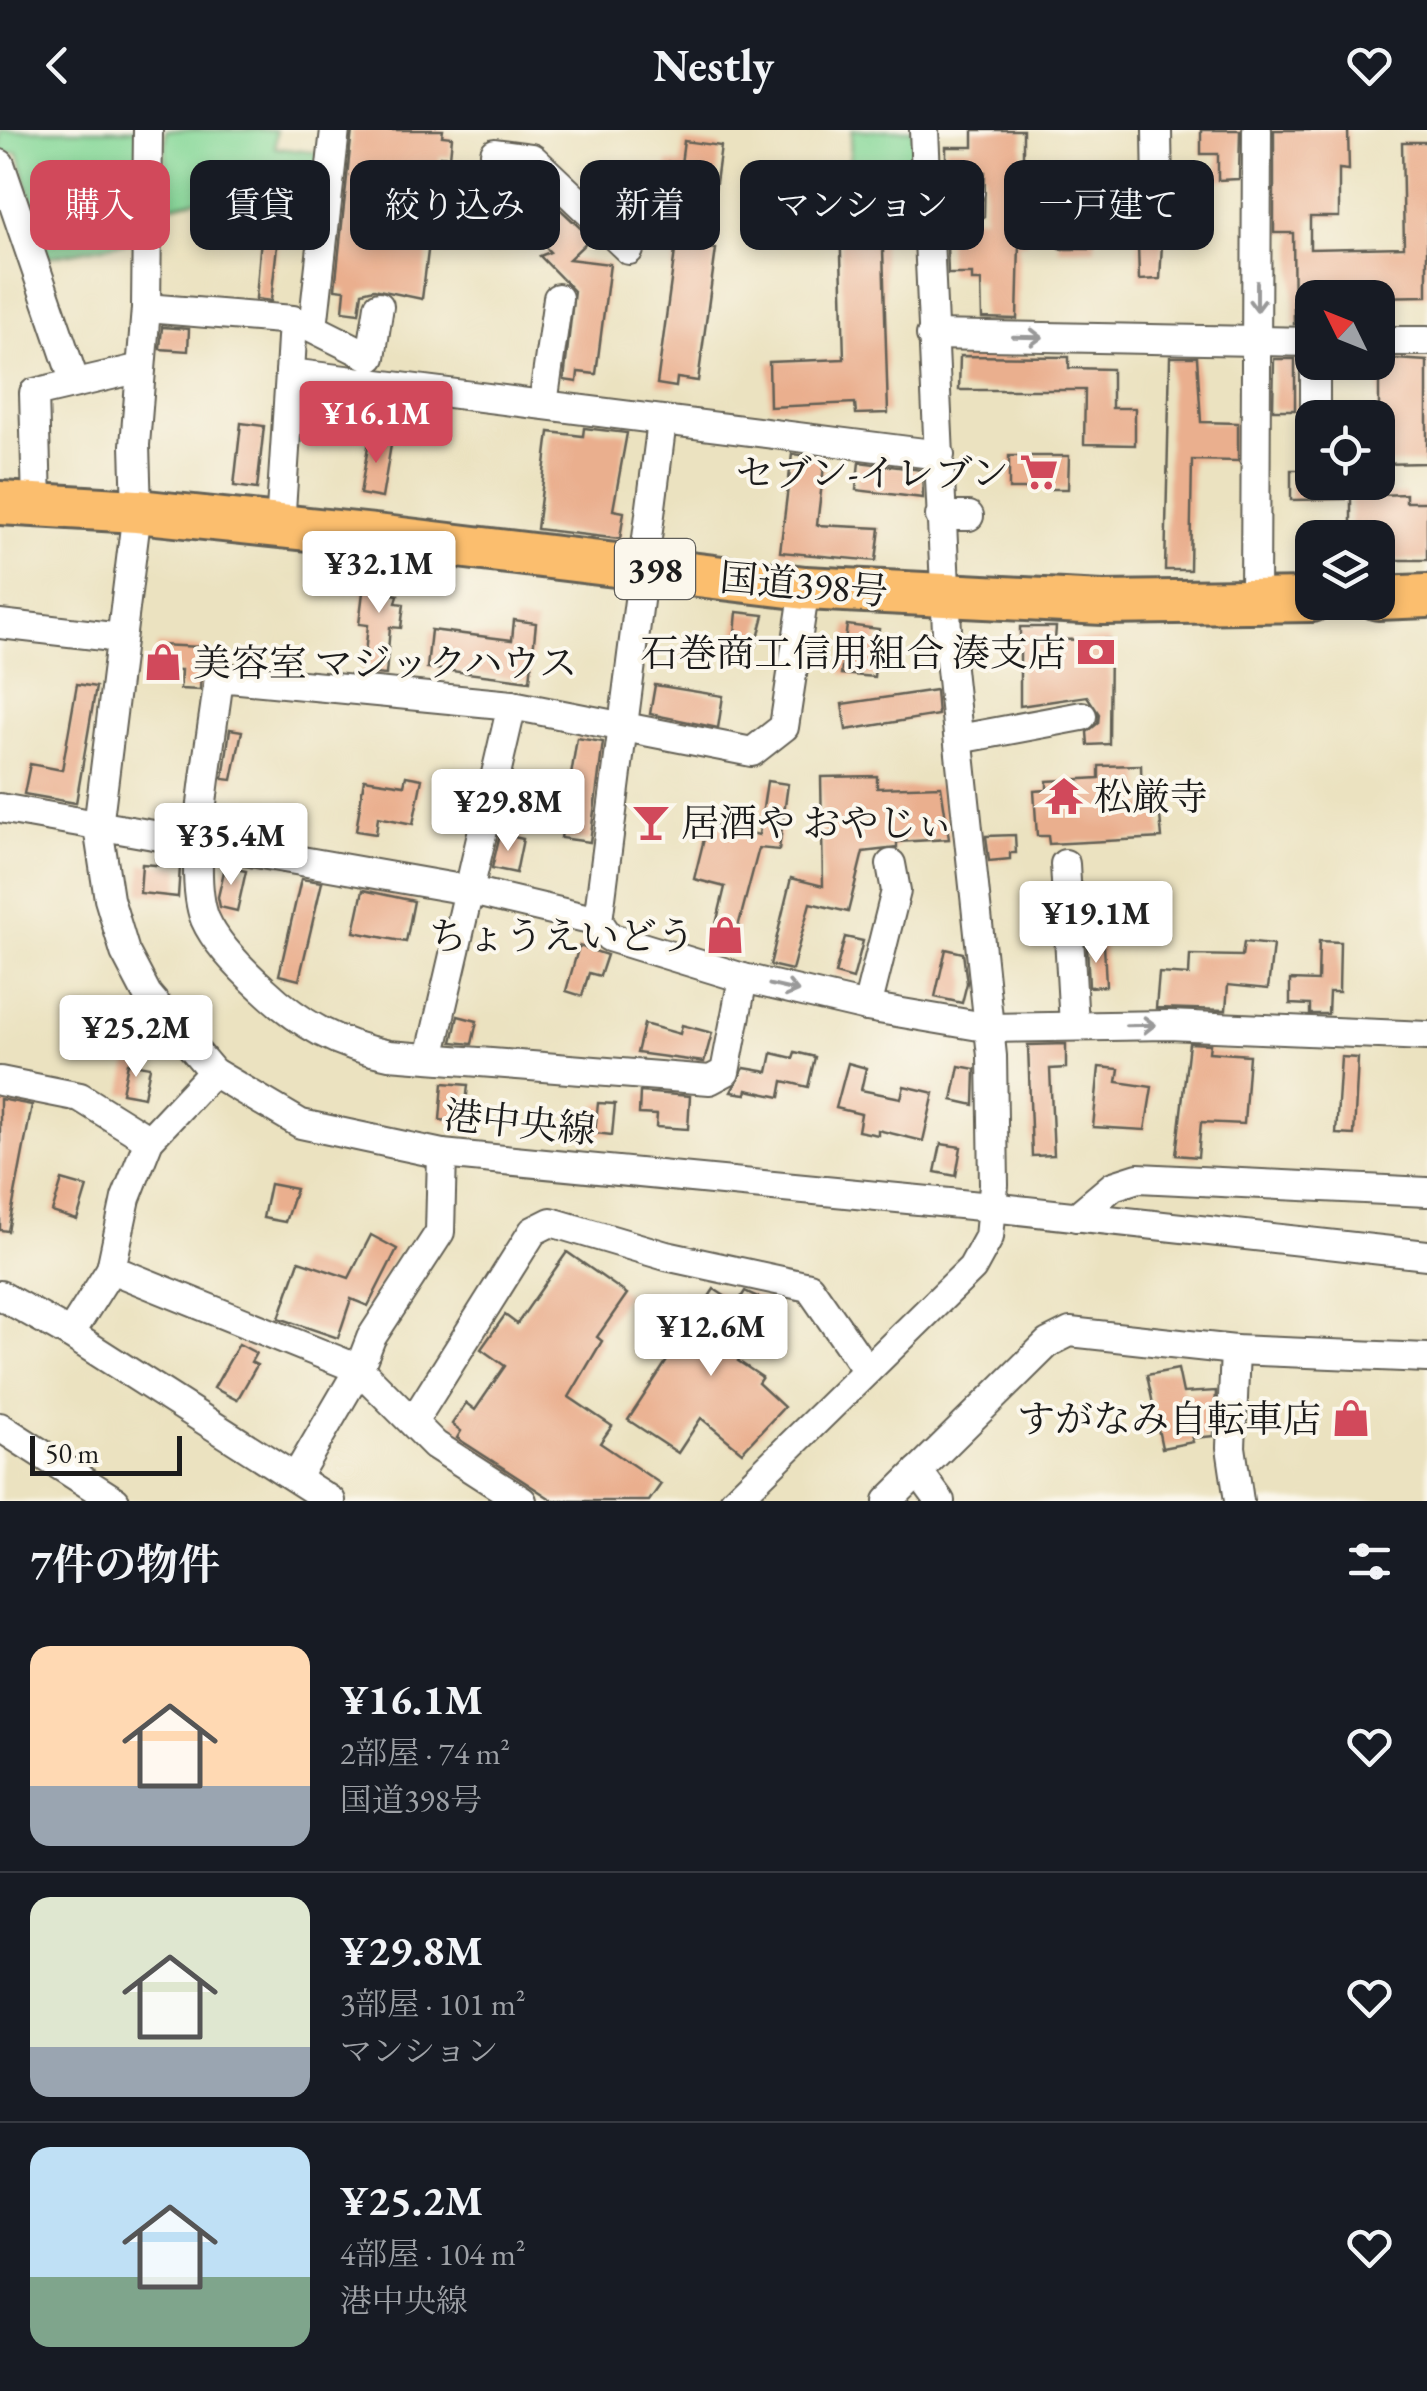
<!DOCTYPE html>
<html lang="ja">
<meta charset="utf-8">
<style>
:root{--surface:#171b24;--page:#242831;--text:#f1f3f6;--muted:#9ea1a6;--line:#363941;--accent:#d1495b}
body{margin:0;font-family:"EB Garamond","Noto Serif JP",serif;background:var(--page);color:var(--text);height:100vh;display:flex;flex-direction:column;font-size:38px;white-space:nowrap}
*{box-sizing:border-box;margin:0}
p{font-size:32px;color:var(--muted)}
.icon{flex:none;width:55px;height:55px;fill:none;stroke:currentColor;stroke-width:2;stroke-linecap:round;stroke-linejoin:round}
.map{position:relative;height:1371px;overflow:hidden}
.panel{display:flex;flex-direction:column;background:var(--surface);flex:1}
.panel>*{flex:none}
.top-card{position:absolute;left:30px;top:30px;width:1368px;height:90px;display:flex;gap:20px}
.needle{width:65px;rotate:313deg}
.fabs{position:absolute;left:1295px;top:150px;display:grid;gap:20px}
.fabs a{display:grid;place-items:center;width:100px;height:100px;border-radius:20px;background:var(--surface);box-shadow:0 5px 15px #0003;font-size:50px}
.scale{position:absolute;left:30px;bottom:25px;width:152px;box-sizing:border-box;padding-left:10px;border:5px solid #1c1c1c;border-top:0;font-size:28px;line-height:35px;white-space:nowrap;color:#1c1c1c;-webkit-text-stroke:8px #fbf7ec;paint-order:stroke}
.price{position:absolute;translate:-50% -85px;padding:0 22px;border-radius:10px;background:#fff;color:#222;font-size:32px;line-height:65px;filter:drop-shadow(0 2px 5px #0008)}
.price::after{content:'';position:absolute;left:50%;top:60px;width:30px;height:22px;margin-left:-15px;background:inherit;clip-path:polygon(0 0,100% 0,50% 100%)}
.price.current{background:var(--accent);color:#fff}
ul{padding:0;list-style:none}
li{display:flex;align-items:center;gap:30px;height:250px;padding:0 30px}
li+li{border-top:2px solid var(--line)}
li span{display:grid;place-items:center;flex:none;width:280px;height:200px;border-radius:20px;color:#555}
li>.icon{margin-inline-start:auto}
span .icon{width:120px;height:120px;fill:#fffc;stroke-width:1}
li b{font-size:42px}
h2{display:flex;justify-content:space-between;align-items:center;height:120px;padding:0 30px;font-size:42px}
.chip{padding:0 35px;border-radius:20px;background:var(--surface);box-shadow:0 5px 15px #0003;font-size:35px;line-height:90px}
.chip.current{background:var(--accent);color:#fff}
header{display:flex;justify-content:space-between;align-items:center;height:130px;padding:0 30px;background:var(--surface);font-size:45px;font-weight:700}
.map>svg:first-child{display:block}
.green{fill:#87d899;stroke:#527a5a;stroke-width:2.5}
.building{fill:#eaaf8e}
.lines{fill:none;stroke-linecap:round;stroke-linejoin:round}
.minor-casing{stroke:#646155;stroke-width:32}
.highway-casing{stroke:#646155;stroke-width:48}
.minor{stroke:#fff;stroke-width:28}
.highway{stroke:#fbbe6e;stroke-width:42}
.oneway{stroke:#999}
.labels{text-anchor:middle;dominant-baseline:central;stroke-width:8;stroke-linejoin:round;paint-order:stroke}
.shield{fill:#fbf7ec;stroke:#5f5e5a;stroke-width:2.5}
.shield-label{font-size:35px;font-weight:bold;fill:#1c1c1c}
.poi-label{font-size:38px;fill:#1c1c1c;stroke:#fbf7ec;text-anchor:end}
.street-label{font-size:38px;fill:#1c1c1c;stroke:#fbf7ec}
</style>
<header><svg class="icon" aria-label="back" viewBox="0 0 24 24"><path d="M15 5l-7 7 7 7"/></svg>Nestly<svg class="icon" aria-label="heart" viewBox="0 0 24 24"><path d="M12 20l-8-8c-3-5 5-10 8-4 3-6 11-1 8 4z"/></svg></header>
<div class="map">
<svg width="1427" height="1371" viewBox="0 0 1427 1371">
<rect width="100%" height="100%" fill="#fbf7ec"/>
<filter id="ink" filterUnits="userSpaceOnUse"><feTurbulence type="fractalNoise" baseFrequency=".01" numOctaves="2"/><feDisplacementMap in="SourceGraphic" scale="20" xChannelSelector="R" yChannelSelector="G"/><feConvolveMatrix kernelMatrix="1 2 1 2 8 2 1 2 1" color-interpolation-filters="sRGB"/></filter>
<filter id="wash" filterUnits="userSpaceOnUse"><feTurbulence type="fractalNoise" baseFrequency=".0048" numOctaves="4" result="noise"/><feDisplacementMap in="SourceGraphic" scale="40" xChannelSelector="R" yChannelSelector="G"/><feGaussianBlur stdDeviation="2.25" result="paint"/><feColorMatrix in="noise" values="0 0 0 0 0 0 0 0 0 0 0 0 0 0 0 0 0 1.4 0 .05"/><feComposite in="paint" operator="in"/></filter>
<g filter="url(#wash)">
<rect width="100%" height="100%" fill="#ebe2c0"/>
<!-- green -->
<g class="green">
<polygon points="0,0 142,0 140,110 47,127 18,22 0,24"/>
<polygon points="166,0 276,0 275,18 321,23 315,84 270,82 273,53 164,77"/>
<polygon points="852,0 914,0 916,42 848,46"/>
</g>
<g id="blocks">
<!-- building -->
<g class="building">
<polygon points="352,0 443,0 442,6 452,7 450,27 440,26 422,169 374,159 362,162 359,183 343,181 345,160 335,159"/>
<polygon points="973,0 1023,0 1023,34 1030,34 1030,64 1026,64 1026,113 1019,113 1017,189 982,188 981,151 972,151 972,144 948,144 946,87 984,87 985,42 946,42 946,17 973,17"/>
<polygon points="1201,0 1240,0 1239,49 1218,50 1218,24 1201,24"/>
<polygon points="1274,0 1348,0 1349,40 1339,39 1339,87 1310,87 1310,119 1404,117 1402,12 1427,12 1427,166 1312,168 1312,195 1294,194 1293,103 1274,103"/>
<polygon points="684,11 721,16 707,118 716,119 698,251 677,248 676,257 657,254 675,121 668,120 669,113 658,112 662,85 672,86 676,52 665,51 668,32 681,34"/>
<polygon points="1116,35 1140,36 1142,72 1150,79 1164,79 1160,149 1139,150 1137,79 1116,79"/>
<polygon points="529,50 591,108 569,129 610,134 596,244 578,242 577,252 564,250 574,161 540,126 550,122 522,93 513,102 500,90 509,81 503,76"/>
<polygon points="881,53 888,283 856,284 855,273 770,277 769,232 844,229 839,55"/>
<rect x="1059" y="89" width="36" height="30"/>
<polygon points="262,95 279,97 271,171 256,169"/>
<polygon points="162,197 189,199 188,221 160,219"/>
<polygon points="960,226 1069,227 1069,238 1112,239 1112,278 1135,278 1135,315 1084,314 1085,260 959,260"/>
<polygon points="1170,227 1197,227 1201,292 1238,293 1238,331 1192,330 1190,440 1165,440"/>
<polygon points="1379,228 1427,231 1427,333 1379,334"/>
<polygon points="1274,229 1295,229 1295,280 1273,280"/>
<polygon points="241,293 264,296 257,359 234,356"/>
<polygon points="584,298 627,303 613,380 624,382 620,409 537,399 549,302 583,306"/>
<polygon points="370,305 392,309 382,368 360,364"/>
<polygon points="792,324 825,328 817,395 880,398 876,431 780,422"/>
<polygon points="1009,326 1069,326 1068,359 1009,359"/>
<polygon points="859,332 922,340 923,368 856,360"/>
<polygon points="1291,340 1312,340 1312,352 1345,352 1345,369 1291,370"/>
<polygon points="1351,360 1378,360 1378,365 1406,364 1406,372 1427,372 1427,430 1381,430 1378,408 1351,408"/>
<polygon points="367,430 390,433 387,463 398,465 396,473 404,474 401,498 390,497 386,545 363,543 368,495 359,494"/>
<polygon points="737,482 764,485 756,516 734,514"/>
<polygon points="514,490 536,493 530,551 427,538 431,500 512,510"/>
<polygon points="847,495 879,499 874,547 841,544"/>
<polygon points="1020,497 1056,497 1055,510 1110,509 1109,614 1088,615 1087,602 1098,593 1099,584 1087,566 1020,576"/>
<polygon points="157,515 202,517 200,560 180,559 181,540 156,539"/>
<polygon points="77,554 96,557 76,673 24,664 30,634 62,640"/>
<polygon points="655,555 723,566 718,598 650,584"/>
<polygon points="936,560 938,585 846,600 842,574"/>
<polygon points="230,599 242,601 232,650 223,649"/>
<polygon points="577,608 603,612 590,712 561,708"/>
<polygon points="1141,635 1142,675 1159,674 1162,708 1049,714 1048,706 1037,706 1034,661 1047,660 1047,651 1099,648 1099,636"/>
<polygon points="406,646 422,649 413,694 378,687 376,704 356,701 364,649 404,655"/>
<polygon points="877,646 877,658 941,656 949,709 897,712 897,718 863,722 848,782 810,773 792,840 770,835 791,748 823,756 821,647"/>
<polygon points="767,651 788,654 779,720 759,718 733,816 712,811 725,757 694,749 708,693 759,705"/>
<polygon points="500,704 523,709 516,743 492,738"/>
<polygon points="1015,705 1016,723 1010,723 1010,729 989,731 986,706"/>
<polygon points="142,734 180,737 178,767 140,763"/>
<polygon points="225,737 246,741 237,781 220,777 218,767"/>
<polygon points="301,749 322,752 299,850 279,845"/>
<polygon points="363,760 414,771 406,812 354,802"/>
<polygon points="845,807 863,811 853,849 835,844"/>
<polygon points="1319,811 1340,812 1339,862 1329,862 1328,884 1310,884 1310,875 1290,874 1290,850 1318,851"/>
<polygon points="1244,812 1273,815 1268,859 1228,855 1226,880 1156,878 1159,843 1189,845 1190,825 1242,826"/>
<polygon points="1104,814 1106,856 1089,857 1087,815"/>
<polygon points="579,816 607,825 600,846 589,843 582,866 566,861"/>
<polygon points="946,819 963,823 967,853 962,873 935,867"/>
<polygon points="458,886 477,891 472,914 452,912"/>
<polygon points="644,894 680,904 682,895 712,903 704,932 637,923"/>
<polygon points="1189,913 1210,914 1209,922 1249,925 1244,994 1201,992 1198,1027 1176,1025"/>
<polygon points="1066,914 1066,938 1050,939 1054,1025 1032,1026 1028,915"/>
<polygon points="795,922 815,927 808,957 783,951 780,967 747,960 746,964 731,962 744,938 768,942 772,923 793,928"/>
<polygon points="1341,927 1358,928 1354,1005 1336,1004"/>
<polygon points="128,933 150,937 144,967 122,963"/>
<polygon points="848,933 866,938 861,960 901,968 904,956 934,963 923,1011 878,1000 878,1005 858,1001 861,984 836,978"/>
<polygon points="959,936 975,939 974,975 952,970"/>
<polygon points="1099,937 1119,939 1117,952 1152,957 1145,1000 1093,997"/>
<polygon points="443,953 468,955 464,993 440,990"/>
<polygon points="640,962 690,966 688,999 656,997 657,985 639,984"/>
<polygon points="0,969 32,975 8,1101 0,1100"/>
<polygon points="598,973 615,974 612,1005 595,1003"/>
<polygon points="941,1014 961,1017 956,1046 935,1042"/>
<polygon points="62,1050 87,1057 77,1090 52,1082"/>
<polygon points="270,1054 296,1059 285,1092 263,1088"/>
<polygon points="371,1105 397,1119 368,1176 351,1169 338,1208 279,1188 299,1131 349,1148"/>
<polygon points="567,1122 627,1164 597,1207 602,1211 569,1267 612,1296 600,1313 661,1354 649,1371 554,1371 457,1308 461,1301 452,1294 466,1273 475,1280 505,1236 481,1219 505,1185 517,1194"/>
<polygon points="714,1159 737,1174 745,1161 775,1175 738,1231 762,1247 758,1253 784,1277 742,1322 701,1288 678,1323 628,1290"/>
<polygon points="239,1214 256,1223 251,1232 257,1235 237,1270 214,1258"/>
<polygon points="1178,1239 1183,1263 1216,1261 1214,1306 1192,1308 1193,1312 1162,1318 1147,1245"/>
</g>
</g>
</g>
<g filter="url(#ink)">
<use href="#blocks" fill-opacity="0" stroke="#646155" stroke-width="2.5"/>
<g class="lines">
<!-- minor casing -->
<g class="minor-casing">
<g id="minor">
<polyline points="148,0 146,178 135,315 137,381 98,697 109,769 125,822 147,864 213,942 301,994 442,1024 991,1077 1427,1125"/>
<polyline points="335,0 313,198 371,227 379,176"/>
<polyline points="1157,0 1158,63"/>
<polyline points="495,23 532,28 629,120"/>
<polyline points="0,34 75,253"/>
<polyline points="929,62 970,61"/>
<polyline points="146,178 293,190 290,243 940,325"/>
<polyline points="931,205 1312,212"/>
<polyline points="1378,211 1427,211"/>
<polyline points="543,274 558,168"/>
<polyline points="1315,288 1315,232"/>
<polyline points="662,291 598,791 609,807 743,848 867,877 991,898 1168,895 1427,906"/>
<polyline points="37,374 34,263 141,238"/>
<polyline points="940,386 969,386"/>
<polyline points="280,396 290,243"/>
<polyline points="1255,473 1257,0"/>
<polyline points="0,494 121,508"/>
<polyline points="959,609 1082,586"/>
<polyline points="0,678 467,760 598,791"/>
<polyline points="1065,734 1074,896"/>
<path d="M 743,848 L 725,942 L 710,950 L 389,925 C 338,915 301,895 263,859 C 243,841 216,814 205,789 C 185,739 213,604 219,547 L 512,575 L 752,622 L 784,597 L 805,458"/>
<polyline points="867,877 896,761 891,734"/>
<polyline points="430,928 512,575"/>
<polyline points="213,942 149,1010 126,1068 111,1139 359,1239 435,1315 522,1371"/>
<polyline points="0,951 80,967 149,1010"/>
<polyline points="1076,1087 1113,1056 1138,1048 1427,1062"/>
<polyline points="0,1165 70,1204 331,1371"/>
<polyline points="70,1204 111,1139"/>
<polyline points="1235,1220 1231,1317 1239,1371"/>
<polyline points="413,1292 533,1101 551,1092 666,1126 809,1157 866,1239"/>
<polyline points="0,1297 115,1371"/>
<polyline points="918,1341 940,1371"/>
<polyline points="296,1347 359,1239 371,1208 440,1102 442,1024"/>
<polyline points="734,1371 972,1138 989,1107 994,1055 992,926 947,501 924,0"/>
<polyline points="888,1371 1048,1213 1070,1202 1235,1220 1427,1228"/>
</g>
</g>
<!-- highway casing -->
<g class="highway-casing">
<g id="highway">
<polyline points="0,373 137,381 384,407 805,458 1103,473 1312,470"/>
<polyline points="1378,468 1427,466"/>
</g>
</g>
<!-- minor -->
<use href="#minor" class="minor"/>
<!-- highway -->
<use href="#highway" class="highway"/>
</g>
<!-- one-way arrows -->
<defs><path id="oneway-shaft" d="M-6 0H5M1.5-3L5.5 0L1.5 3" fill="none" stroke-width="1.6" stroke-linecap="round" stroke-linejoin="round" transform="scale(2.5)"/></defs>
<g class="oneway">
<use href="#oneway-shaft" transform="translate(1257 167) rotate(90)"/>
<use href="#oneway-shaft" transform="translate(1028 207) rotate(1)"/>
<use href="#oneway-shaft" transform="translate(784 858) rotate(13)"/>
<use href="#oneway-shaft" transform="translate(1141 895) rotate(-1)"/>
</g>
</g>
<!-- icons -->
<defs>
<g id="supermarket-bare" transform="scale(3)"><path d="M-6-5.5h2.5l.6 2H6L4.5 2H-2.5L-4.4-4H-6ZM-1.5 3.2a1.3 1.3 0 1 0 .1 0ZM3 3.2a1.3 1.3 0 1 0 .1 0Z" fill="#d1495b" stroke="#fbf7ec" stroke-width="2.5" paint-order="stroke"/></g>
<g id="bank-bare" transform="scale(3)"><path d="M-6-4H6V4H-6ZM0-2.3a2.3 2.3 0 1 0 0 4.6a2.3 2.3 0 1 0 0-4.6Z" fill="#d1495b" stroke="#fbf7ec" stroke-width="2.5" paint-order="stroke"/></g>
<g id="shop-bare" transform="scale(3)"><path d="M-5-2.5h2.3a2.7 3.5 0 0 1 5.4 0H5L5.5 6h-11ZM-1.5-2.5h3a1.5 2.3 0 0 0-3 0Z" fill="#d1495b" stroke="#fbf7ec" stroke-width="2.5" paint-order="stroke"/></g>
<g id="temple-bare" transform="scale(3)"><path d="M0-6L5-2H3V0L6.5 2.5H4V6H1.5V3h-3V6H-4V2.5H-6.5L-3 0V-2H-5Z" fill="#d1495b" stroke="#fbf7ec" stroke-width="2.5" paint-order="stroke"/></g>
<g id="bar-bare" transform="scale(3)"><path d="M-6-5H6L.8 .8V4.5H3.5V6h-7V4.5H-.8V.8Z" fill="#d1495b" stroke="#fbf7ec" stroke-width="2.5" paint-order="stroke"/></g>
</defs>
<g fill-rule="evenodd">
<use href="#supermarket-bare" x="1039" y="342"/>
<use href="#bank-bare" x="1096" y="522"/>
<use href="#shop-bare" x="163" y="532"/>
<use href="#temple-bare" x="1064" y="666"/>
<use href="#bar-bare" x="651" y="692"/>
<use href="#shop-bare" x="725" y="805"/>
<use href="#shop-bare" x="1351" y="1288"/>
</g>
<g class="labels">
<!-- shield labels -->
<rect class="shield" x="615" y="409" width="80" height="60" rx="8"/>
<g class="shield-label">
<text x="655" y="439">398</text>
</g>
<!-- poi labels -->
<g class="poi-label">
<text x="1009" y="342">セブン-イレブン</text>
<text x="1066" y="522">石巻商工信用組合 湊支店</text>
<text x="193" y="532" text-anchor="start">美容室 マジックハウス</text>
<text x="1094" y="666" text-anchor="start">松厳寺</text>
<text x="681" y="692" text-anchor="start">居酒や おやじぃ</text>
<text x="695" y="805">ちょうえいどう</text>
<text x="1321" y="1288">すがなみ自転車店</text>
</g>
<!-- street labels -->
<g class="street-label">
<text transform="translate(804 454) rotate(5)">国道398号</text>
<text transform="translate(520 992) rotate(6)">港中央線</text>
</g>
</g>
</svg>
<div class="fabs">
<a><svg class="needle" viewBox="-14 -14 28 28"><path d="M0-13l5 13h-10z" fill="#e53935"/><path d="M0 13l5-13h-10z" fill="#9ea1a6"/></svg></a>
<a><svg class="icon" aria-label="locate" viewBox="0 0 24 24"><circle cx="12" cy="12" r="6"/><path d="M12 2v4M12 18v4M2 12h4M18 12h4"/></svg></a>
<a><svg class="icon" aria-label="layers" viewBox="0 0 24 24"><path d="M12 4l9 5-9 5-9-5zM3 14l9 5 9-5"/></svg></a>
</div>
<div class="scale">50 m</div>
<b class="price current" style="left:376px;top:336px">¥16.1M</b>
<b class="price" style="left:379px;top:486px">¥32.1M</b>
<b class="price" style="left:508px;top:724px">¥29.8M</b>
<b class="price" style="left:231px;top:758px">¥35.4M</b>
<b class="price" style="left:1096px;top:836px">¥19.1M</b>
<b class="price" style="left:136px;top:950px">¥25.2M</b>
<b class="price" style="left:711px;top:1249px">¥12.6M</b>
<div class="top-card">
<a class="chip current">購入</a>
<a class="chip">賃貸</a>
<a class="chip">絞り込み</a>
<a class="chip">新着</a>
<a class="chip">マンション</a>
<a class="chip">一戸建て</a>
</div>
</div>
<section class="panel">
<h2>7件の物件<svg class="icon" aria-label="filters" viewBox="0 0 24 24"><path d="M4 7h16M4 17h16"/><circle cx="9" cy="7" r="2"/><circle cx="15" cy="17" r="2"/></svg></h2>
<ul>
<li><span style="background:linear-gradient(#ffd9b3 70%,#9aa5b1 0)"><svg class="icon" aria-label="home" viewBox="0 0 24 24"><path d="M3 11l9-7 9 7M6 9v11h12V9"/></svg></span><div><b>¥16.1M</b><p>2部屋 · 74 m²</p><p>国道398号</p></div><svg class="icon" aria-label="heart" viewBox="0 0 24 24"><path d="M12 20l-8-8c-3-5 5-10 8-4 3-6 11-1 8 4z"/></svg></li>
<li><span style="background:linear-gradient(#dfe7d0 75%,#9aa5b1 0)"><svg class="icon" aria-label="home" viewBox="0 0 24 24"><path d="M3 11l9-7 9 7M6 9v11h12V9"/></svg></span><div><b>¥29.8M</b><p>3部屋 · 101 m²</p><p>マンション</p></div><svg class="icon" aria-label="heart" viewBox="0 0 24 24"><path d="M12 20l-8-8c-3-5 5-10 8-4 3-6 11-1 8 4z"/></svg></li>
<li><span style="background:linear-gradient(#bfe0f5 65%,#7fa58c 0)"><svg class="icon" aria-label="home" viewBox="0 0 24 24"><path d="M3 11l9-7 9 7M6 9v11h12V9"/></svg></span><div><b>¥25.2M</b><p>4部屋 · 104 m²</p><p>港中央線</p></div><svg class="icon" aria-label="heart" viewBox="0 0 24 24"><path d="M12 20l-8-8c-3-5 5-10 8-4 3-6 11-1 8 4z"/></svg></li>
</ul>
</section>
